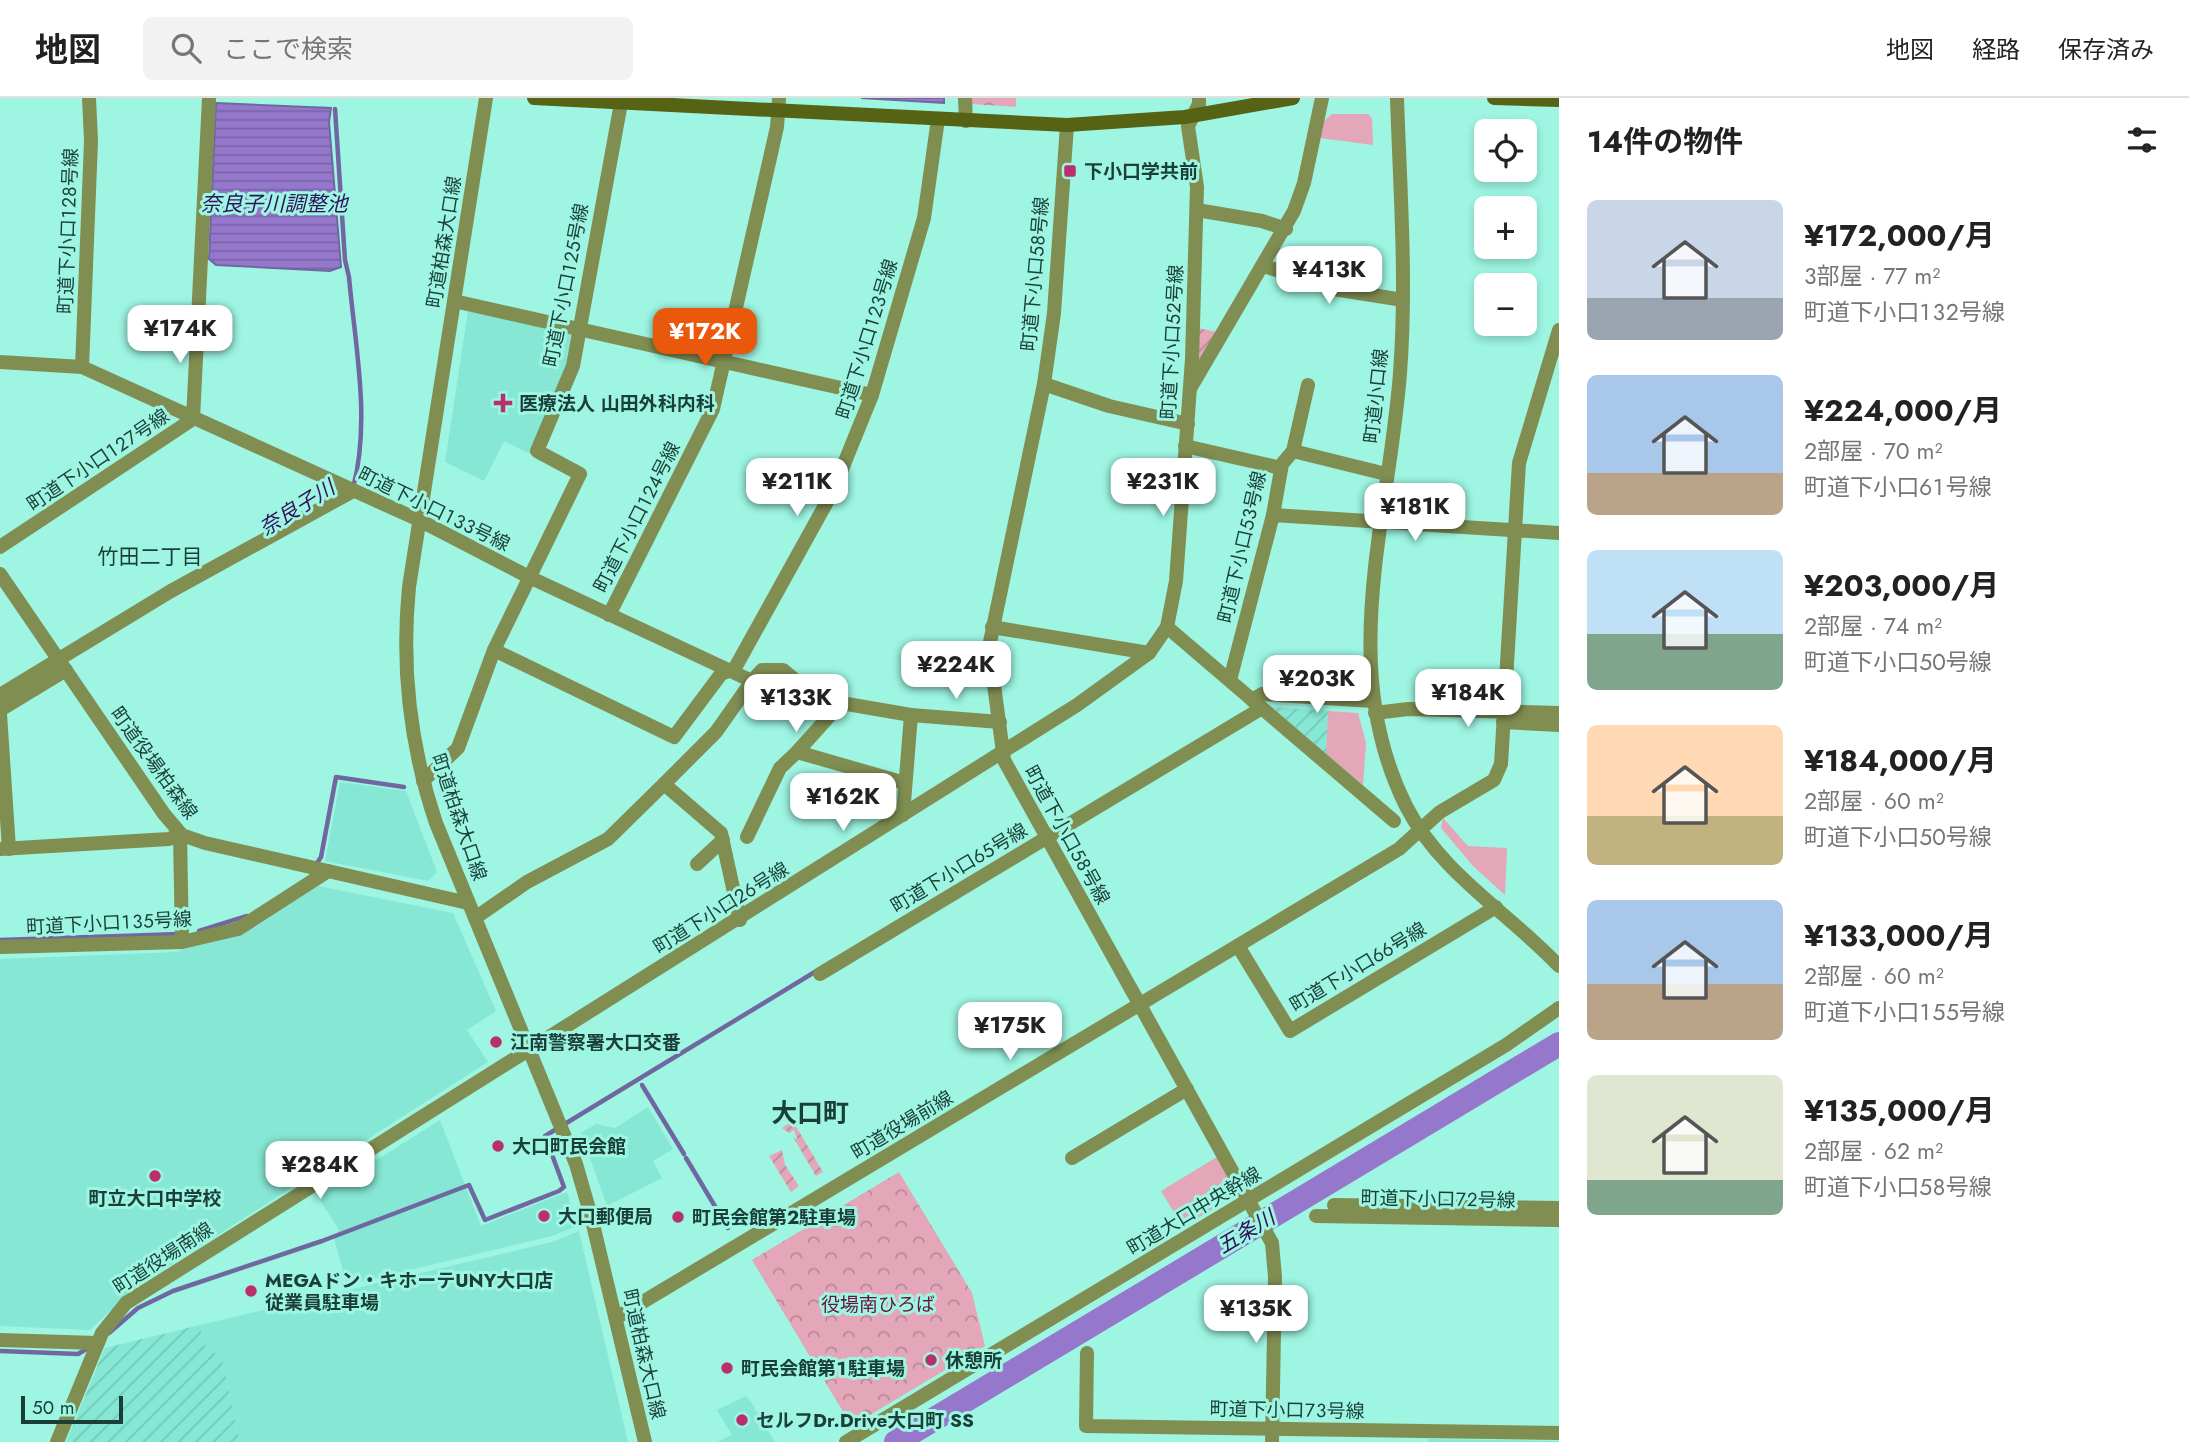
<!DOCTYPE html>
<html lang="ja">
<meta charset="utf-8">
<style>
:root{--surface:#fff;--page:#f2f2f2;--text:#222;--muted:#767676;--line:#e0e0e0;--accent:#ea580c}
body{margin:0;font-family:Jost,"Noto Sans JP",sans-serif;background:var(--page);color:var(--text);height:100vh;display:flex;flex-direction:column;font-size:26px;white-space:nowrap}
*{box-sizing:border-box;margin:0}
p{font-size:23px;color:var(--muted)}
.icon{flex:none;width:38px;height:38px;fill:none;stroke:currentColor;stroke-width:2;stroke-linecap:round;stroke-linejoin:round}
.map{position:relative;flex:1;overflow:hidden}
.details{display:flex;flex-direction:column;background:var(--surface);width:630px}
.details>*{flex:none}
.controls{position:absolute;left:1474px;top:21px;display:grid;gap:14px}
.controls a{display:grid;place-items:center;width:63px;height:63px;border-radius:10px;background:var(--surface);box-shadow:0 4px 10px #0003;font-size:35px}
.scale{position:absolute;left:21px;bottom:18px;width:102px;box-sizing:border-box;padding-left:7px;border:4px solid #1a3f38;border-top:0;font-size:19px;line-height:24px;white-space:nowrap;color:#1a3f38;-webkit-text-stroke:5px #9df5e2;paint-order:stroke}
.price{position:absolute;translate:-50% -60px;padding:0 16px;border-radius:14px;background:#fff;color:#222;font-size:23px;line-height:46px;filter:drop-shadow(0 2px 4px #0008)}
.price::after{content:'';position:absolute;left:50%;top:42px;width:21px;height:16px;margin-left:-10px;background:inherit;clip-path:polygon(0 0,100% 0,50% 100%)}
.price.active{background:var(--accent);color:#fff}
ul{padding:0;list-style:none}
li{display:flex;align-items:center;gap:21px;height:175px;padding:0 28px}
li span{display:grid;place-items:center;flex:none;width:196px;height:140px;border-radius:10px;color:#555}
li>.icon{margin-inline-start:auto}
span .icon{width:84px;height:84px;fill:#fffc;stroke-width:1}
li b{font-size:30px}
h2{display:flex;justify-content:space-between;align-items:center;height:84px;padding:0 28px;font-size:30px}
header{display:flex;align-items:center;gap:42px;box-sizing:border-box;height:98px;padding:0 35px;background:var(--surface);border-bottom:2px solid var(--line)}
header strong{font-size:33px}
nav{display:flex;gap:38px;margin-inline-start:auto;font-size:24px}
.search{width:490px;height:63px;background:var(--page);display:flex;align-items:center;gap:18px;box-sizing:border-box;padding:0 24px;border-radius:10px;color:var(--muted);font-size:26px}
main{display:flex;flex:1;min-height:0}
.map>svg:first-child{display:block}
.built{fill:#86e8d4}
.industrial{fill:url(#industrial-furrows)}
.grass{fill:#e4a6b9}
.park{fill:url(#park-crowns)}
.garden{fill:url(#garden-furrows)}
.water{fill:url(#water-rules);stroke:#7067a0;stroke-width:2}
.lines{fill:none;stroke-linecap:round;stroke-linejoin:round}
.stream{stroke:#7067a0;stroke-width:4.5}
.river{stroke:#9578cc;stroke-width:24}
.minor{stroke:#818e52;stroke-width:14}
.tertiary{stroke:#818e52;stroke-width:14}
.secondary{stroke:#566314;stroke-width:14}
.poi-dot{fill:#b82f6b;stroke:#9df5e2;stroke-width:2.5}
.labels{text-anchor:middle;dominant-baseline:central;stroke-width:6;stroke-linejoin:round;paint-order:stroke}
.poi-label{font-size:19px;font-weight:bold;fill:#1a3f38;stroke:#9df5e2;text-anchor:start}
.street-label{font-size:19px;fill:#1a3f38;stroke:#9df5e2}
.park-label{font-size:19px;fill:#6b133a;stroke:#9df5e2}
.water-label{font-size:21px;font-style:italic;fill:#33105c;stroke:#9df5e2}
.neighbourhood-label{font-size:21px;fill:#1a3f38;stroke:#9df5e2}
.district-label{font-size:26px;font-weight:bold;fill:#1a3f38;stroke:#9df5e2}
</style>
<header>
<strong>地図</strong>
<div class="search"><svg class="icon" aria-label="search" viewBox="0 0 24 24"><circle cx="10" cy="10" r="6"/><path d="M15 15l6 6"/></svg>ここで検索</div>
<nav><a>地図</a><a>経路</a><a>保存済み</a></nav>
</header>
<main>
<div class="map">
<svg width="1559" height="1344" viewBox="0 0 1559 1344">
<defs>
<pattern id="industrial-furrows" width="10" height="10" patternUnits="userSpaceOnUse" patternTransform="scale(1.75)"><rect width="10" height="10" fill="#86e8d4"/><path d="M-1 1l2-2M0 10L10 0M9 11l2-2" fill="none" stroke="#73c8b7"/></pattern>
<pattern id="park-crowns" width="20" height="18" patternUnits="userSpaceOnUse" patternTransform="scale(1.75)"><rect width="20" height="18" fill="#e4a6b9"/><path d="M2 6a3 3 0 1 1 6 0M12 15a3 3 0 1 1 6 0" fill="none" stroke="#b88997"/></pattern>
<pattern id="garden-furrows" width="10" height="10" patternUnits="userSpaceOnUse" patternTransform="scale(1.75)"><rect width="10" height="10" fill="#e4a6b9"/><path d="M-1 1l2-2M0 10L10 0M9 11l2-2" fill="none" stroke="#b88997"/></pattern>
<pattern id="water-rules" width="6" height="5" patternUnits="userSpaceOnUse" patternTransform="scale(1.75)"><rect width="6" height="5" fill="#9578cc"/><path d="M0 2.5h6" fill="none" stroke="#7964a7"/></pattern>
</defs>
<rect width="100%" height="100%" fill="#9df5e2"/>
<!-- built -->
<g class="built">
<polygon points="468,213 573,236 568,266 530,356 504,343 484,383 445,364"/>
<polygon points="340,684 406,693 437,774 428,783 325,763"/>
<polygon points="318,788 453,815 496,913 467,932 488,964 132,1192 90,1232 0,1228 0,861 177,854"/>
<polygon points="648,1009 673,1051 653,1063 662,1080 607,1108 581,1035 596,1026 615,1030"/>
<polygon points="440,1022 481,1128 567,1094 577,1128 552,1138 347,1187 334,1141 339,1132 318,1099"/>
<polygon points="579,1133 628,1344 240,1344 222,1261 204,1247 200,1227 552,1144"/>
<polygon points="746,1298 751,1304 775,1344 717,1344 732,1337 717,1312"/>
<polygon points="1428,1341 1559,1343 1559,1344 1428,1344"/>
</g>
<!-- industrial -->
<g class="industrial">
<polygon points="1271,609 1328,613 1326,656 1302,635"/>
<polygon points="200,1227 204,1246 222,1261 240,1344 66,1344 105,1250"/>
</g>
<!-- grass -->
<g class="grass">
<polygon points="1332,16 1368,16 1372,20 1373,47 1320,40 1324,23"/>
<polygon points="1328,613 1358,615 1366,645 1363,687 1326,656"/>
<polygon points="1443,720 1468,748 1507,750 1505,797 1473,768 1441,730"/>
<polygon points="1217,1059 1235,1092 1234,1098 1183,1129 1161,1093"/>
</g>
<!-- park -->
<g class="park">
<polygon points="971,0 1016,0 1016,9 971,6"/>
<polygon points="899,1074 972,1195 985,1248 855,1326 851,1321 848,1322 752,1162"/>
</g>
<!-- garden -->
<g class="garden">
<polygon points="1198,230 1217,234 1199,264"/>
<polygon points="789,1025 794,1025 823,1074 816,1078 793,1039 798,1043 794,1032 789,1035 782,1030"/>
<polygon points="782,1052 785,1067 799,1088 791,1094 769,1058"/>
</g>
<!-- water -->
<g class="water">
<polygon points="861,0 944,0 944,5"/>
<polygon points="216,5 331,10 329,24 341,169 330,173 216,167 209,161"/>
</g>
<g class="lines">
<!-- stream -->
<g class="stream">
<path d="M 335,11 L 345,162 L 349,179 C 355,247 371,323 353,390"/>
<polyline points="315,768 321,759 336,679 404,689"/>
<polyline points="199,833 247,818"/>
<polyline points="0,842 180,836"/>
<polyline points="642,987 684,1056"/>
<polyline points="686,1060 728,1130"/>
<polyline points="109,1235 138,1210 173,1193 322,1143 469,1087 485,1122 559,1093 564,1089 545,1038 818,872"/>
<polyline points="0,1253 78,1256 88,1250"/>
</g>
<!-- river -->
<polyline class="river" points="896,1344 1559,946"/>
<!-- minor -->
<g class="minor">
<polyline points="965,0 966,23"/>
<polyline points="1199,0 1199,6 1188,28 1197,89 1192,261 1176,483 1167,529 1394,723"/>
<polyline points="1067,27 1054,215 1044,286 989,549 1004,662 1272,1145 1275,1179 1272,1344"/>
<polyline points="1197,112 1262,123 1286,131"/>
<polyline points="1264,168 1334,191 1403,202"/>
<polyline points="454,203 872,297"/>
<polyline points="0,264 82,269 419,422 529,479 752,583 762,572 783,572 801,587 841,605 911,617 903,717"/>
<polyline points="82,269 91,43 89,0"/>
<polyline points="1044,286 1109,308 1188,326"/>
<polyline points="1191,289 1294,113 1304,85 1322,0"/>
<polyline points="1185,348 1281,370"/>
<polyline points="1293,353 1386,376"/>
<polyline points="1273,417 1559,435"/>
<polyline points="0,449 193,321 209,0"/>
<polyline points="609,517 713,311 777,29 779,0"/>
<polyline points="992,529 1149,555"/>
<polyline points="494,552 674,639 721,576 735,570 833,393 872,297 924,120 938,21"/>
<polyline points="1230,582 1273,417 1282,366 1293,353 1308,287"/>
<polyline points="0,597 171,493 353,393"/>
<polyline points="1252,602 1262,596 1373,603"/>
<polyline points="0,612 66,572"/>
<polyline points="1375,615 1408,611 1559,615"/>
<polyline points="0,616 9,751"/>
<polyline points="911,617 1000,624"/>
<polyline points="1503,624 1559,627"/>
<polyline points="797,654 841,605"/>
<polyline points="423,683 458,650 494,552 580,376 537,353 573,268 621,5"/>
<polyline points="664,686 716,634 752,583"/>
<polyline points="1421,731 1440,714 1494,682 1501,666 1519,365 1559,232"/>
<polyline points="747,739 780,670 797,654 905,685"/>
<polyline points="0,751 169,741 180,736 182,844"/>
<polyline points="697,766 723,742"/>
<polyline points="475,820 527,784 608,741 664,686 721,735 740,822"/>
<polyline points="1238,848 1290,933 1496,809"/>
<polyline points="0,849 182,844 238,831 328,773"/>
<polyline points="820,876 1262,610"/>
<polyline points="530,951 1077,607 1149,555 1167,529"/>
<polyline points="1072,1060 1187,991"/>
<polyline points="1334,1107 1559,1110"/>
<polyline points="1316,1118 1559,1122"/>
<polyline points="1087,1255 1086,1328 1559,1335"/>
</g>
<!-- tertiary -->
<g class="tertiary">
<path d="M 486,0 L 409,489 C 401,570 410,648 436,725 L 576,1066 L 591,1118 L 645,1344"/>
<path d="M 1397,0 C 1400,91 1407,184 1400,275 C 1389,422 1336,568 1406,708 C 1440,775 1509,815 1559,868"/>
<polyline points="0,476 164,716 182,737 205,745 468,805"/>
<polyline points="616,1220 1399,751 1421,731"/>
<polyline points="0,1242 97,1245"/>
<polyline points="57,1344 102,1235 126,1205 530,951"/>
<polyline points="846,1344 1506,947 1559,910"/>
</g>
<!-- secondary -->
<g class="secondary">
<polyline points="534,0 1067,27 1185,19 1293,0"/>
<polyline points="1494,0 1559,2"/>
</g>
</g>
<!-- markers -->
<g class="poi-dot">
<rect x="1063" y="66" width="14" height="14" rx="3.5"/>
<path d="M499.5 294.5h7v7h7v7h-7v7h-7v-7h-7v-7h7z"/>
<circle cx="496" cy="944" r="7"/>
<circle cx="498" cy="1048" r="7"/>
<circle cx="155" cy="1078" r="7"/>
<circle cx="544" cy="1118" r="7"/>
<circle cx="678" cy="1119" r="7"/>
<circle cx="251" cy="1193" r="7"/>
<circle cx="931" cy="1262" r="7"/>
<circle cx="727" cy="1270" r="7"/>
<circle cx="742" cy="1322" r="7"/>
</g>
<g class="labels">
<!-- poi labels -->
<g class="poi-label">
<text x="1084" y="73">下小口学共前</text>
<text x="519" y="305">医療法人 山田外科内科</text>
<text x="510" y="944">江南警察署大口交番</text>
<text x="512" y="1048">大口町民会館</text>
<text x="155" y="1100" text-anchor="middle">町立大口中学校</text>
<text x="558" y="1118">大口郵便局</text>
<text x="692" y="1119">町民会館第２駐車場</text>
<text x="265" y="1182">MEGAドン・キホーテUNY大口店<tspan x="265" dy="22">従業員駐車場</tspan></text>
<text x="945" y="1262">休憩所</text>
<text x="741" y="1270">町民会館第１駐車場</text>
<text x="756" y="1322">セルフDr.Drive大口町 SS</text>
</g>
<!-- street labels -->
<g class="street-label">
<text transform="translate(68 133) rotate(-88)">町道下小口１２８号線</text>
<text transform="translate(444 144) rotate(-81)">町道柏森大口線</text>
<text transform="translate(1035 176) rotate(-85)">町道下小口５８号線</text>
<text transform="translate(566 187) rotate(-79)">町道下小口１２５号線</text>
<text transform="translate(867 241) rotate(-73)">町道下小口１２３号線</text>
<text transform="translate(1172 244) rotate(-87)">町道下小口５２号線</text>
<text transform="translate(1376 298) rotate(-84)">町道小口線</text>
<text transform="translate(98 362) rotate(-34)">町道下小口１２７号線</text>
<text transform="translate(434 411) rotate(26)">町道下小口１３３号線</text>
<text transform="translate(637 419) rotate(-63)">町道下小口１２４号線</text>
<text transform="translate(1242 449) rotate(-77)">町道下小口５３号線</text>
<text transform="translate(154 665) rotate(54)">町道役場柏森線</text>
<text transform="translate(459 719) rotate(71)">町道柏森大口線</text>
<text transform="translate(1067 737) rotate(61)">町道下小口５８号線</text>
<text transform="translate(959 770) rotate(-31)">町道下小口６５号線</text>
<text transform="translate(721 810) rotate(-32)">町道下小口２６号線</text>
<text transform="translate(109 825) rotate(-3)">町道下小口１３５号線</text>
<text transform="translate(1358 869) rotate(-31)">町道下小口６６号線</text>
<text transform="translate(902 1027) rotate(-31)">町道役場前線</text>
<text transform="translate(1438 1101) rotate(1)">町道下小口７２号線</text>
<text transform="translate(1194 1113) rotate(-31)">町道大口中央幹線</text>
<text transform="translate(163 1160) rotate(-33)">町道役場南線</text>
<text transform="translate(644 1256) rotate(77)">町道柏森大口線</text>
<text transform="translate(1287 1312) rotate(1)">町道下小口７３号線</text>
</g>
<!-- park labels -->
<g class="park-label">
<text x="878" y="1206">役場南ひろば</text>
</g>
<!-- water labels -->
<g class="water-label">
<text x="274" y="106">奈良子川調整池</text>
<text transform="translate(297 410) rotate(-32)">奈良子川</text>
<text transform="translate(1246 1134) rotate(-31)">五条川</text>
</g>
<!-- neighbourhood labels -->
<g class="neighbourhood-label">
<text x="150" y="459">竹田二丁目</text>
</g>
<!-- district labels -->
<g class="district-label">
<text x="810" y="1015">大口町</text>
</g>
</g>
</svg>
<div class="controls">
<a><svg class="icon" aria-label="locate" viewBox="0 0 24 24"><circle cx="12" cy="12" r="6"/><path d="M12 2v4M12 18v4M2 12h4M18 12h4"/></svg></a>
<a>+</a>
<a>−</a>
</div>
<div class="scale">50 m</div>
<b class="price" style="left:1329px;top:208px">¥413K</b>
<b class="price" style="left:180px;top:267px">¥174K</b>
<b class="price active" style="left:705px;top:270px">¥172K</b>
<b class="price" style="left:797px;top:420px">¥211K</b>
<b class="price" style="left:1163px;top:420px">¥231K</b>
<b class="price" style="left:1415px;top:445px">¥181K</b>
<b class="price" style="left:956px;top:603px">¥224K</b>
<b class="price" style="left:1317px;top:617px">¥203K</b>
<b class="price" style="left:1468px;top:631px">¥184K</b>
<b class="price" style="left:796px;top:636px">¥133K</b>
<b class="price" style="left:843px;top:735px">¥162K</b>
<b class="price" style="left:1010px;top:964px">¥175K</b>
<b class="price" style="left:320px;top:1103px">¥284K</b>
<b class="price" style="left:1256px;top:1247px">¥135K</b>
</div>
<section class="details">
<h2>14件の物件<svg class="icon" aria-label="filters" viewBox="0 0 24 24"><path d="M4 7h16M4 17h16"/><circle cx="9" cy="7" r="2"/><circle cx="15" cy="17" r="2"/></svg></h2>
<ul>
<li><span style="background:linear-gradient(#c9d6e8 70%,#9aa5b1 0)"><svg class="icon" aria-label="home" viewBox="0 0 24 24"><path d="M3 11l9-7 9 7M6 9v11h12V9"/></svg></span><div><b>¥172,000/月</b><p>3部屋 · 77 m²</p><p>町道下小口１３２号線</p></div></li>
<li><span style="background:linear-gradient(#a9c7e8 70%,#b9a48a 0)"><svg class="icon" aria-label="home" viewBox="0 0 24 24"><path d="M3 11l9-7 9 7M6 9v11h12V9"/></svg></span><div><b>¥224,000/月</b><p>2部屋 · 70 m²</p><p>町道下小口６１号線</p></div></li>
<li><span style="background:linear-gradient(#bfe0f5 60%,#7fa58c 0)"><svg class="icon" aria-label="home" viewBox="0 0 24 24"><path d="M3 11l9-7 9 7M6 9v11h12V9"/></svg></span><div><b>¥203,000/月</b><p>2部屋 · 74 m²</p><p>町道下小口５０号線</p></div></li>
<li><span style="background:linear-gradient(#ffd9b3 65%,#c2b280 0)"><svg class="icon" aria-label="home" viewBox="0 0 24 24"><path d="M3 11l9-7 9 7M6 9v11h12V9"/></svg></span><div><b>¥184,000/月</b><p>2部屋 · 60 m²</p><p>町道下小口５０号線</p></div></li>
<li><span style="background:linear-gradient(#a9c7e8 60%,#b9a48a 0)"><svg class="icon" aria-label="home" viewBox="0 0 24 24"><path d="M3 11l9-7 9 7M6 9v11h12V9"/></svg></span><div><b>¥133,000/月</b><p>2部屋 · 60 m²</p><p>町道下小口１５５号線</p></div></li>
<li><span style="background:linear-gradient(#dfe7d0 75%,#7fa58c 0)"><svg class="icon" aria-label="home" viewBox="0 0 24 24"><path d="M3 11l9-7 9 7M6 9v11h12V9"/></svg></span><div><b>¥135,000/月</b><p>2部屋 · 62 m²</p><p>町道下小口５８号線</p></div></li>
</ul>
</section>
</main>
